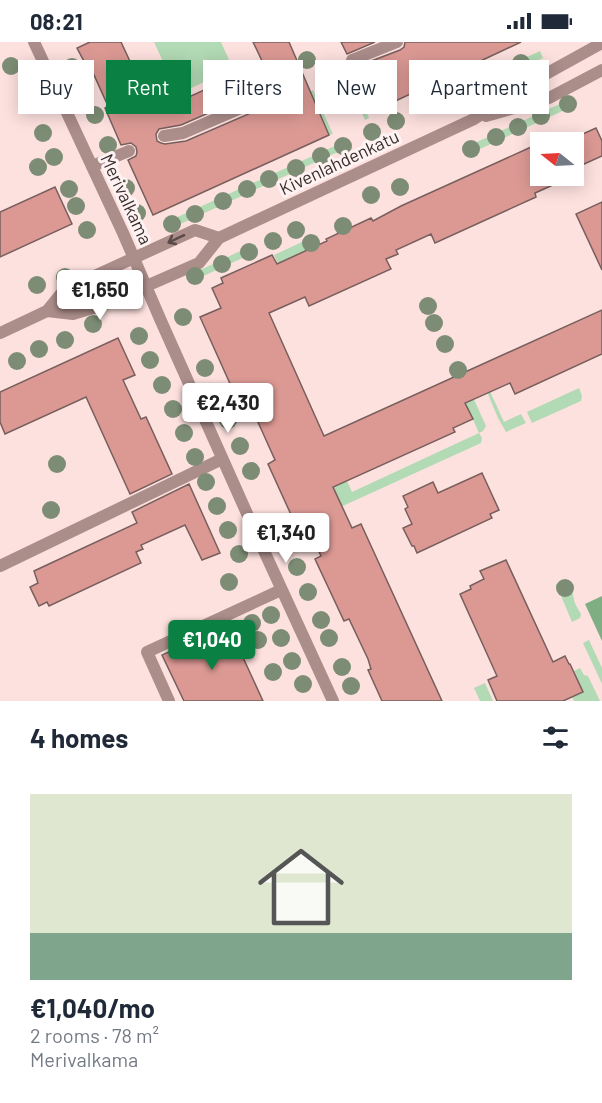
<!DOCTYPE html>
<meta charset="utf-8">
<style>
:root{--surface:#fff;--page:#f6f6f7;--text:#1f2937;--muted:#747a83;--line:#e0e1e3;--accent:#0b8043}
body{margin:0;font-family:Barlow,sans-serif;background:var(--page);color:var(--text);height:100vh;display:flex;flex-direction:column;font-size:22px;white-space:nowrap}
*{box-sizing:border-box;margin:0}
p{font-size:20px;color:var(--muted)}
.icon{flex:none;width:33px;height:33px;fill:none;stroke:currentColor;stroke-width:2;stroke-linecap:round;stroke-linejoin:round}
.map{position:relative;height:659px;overflow:hidden}
.details{display:flex;flex-direction:column;background:var(--surface);flex:1}
.details>*{flex:none}
.banner{position:absolute;left:18px;top:18px;width:567px;height:54px;display:flex;gap:12px}
.needle{width:39px;rotate:288deg}
.tools{position:absolute;left:530px;top:90px;display:grid;gap:12px}
.tools a{display:grid;place-items:center;width:54px;height:54px;border-radius:0px;background:var(--surface);box-shadow:0 3px 15px #0003;font-size:30px}
.price{position:absolute;translate:-50% -51px;padding:0 14px;border-radius:6px;background:#fff;color:#222;font-size:20px;line-height:39px;filter:drop-shadow(0 2px 3px #0008)}
.price::after{content:'';position:absolute;left:50%;top:36px;width:18px;height:14px;margin-left:-9px;background:inherit;clip-path:polygon(0 0,100% 0,50% 100%)}
.price.current{background:var(--accent);color:#fff}
ul{padding:0;list-style:none}
li{display:grid;align-content:center;gap:12px;height:318px;padding:0 30px}
li+li{border-top:2px solid var(--line)}
li span{display:grid;place-items:center;height:186px;border-radius:0px;color:#555}
li>.icon{margin-inline-start:auto}
span .icon{width:108px;height:108px;fill:#fffc;stroke-width:1}
li b{font-size:26px}
h2{display:flex;justify-content:space-between;align-items:center;height:72px;padding:0 30px;font-size:26px}
.tag{padding:0 21px;border-radius:0px;background:var(--surface);box-shadow:0 3px 15px #0003;font-size:21px;line-height:54px}
.tag.current{background:var(--accent);color:#fff}
.status{display:flex;justify-content:space-between;align-items:center;height:42px;padding:0 30px;background:var(--surface);direction:ltr}
.status svg{height:16px;fill:currentColor}
.map>svg:first-child{display:block}
.green{fill:#b2dab4}
.water{fill:#7fae82}
.building{fill:#dc9994;stroke:#775f5d;stroke-width:1.5;fill-rule:evenodd}
.lines{fill:none;stroke-linecap:round;stroke-linejoin:round}
.service{stroke:#ab8d8a;stroke-width:12}
.minor{stroke:#ab8d8a;stroke-width:12}
.tertiary{stroke:#ab8d8a;stroke-width:12}
.tree{fill:#7d8d75}
.oneway{stroke:#5a4a49}
.labels{text-anchor:middle;dominant-baseline:central;stroke-width:6;stroke-linejoin:round;paint-order:stroke}
.street-label{font-size:18px;fill:#382e2d;stroke:#fef3f2}
</style>
<div class="status"><b>08:21</b><svg viewBox="0 0 49 12"><path d="M0 12V9h3v3zM5 12V6h3v6zM10 12V3h3v9zM15 12V0h3v12zM26 1h20v11H26zM47 4h2v5h-2z"/></svg></div>
<div class="map">
<svg width="602" height="659" viewBox="0 0 602 659">
<rect width="100%" height="100%" fill="#fde1df"/>
<!-- green -->
<g class="green">
<polygon points="154,0 221,0 233,27 178,52"/>
<polygon points="540,9 543,16 495,37 492,31"/>
<polygon points="348,23 367,66 365,67 369,76 365,78 341,26"/>
<polygon points="313,48 333,92 329,93 310,50"/>
<polygon points="564,60 567,67 469,112 466,105"/>
<polygon points="337,103 340,109 176,184 173,177"/>
<polygon points="317,193 321,203 314,205 278,222 274,213"/>
<polygon points="255,202 258,209 199,236 196,230"/>
<polygon points="482,332 504,380 521,372 526,381 506,390 498,376 480,333"/>
<polygon points="463,333 486,384 483,389 479,391 482,396 481,401 301,483 296,483 293,478 338,457 333,443 337,417 352,450 479,391 456,340"/>
<polygon points="579,346 582,354 581,359 532,381 527,370"/>
<path d="M 567,539 C 574,546 572,550 574,558 C 575,563 579,568 581,572 L 580,576 L 572,580 L 556,542 Z"/>
<polygon points="589,598 602,626 602,642 583,601"/>
<polygon points="580,626 584,633 588,634 600,659 574,659 572,655 583,650 574,629"/>
<polygon points="485,641 493,659 480,659 474,646"/>
</g>
<!-- water -->
<polygon class="water" points="602,554 602,599 585,562"/>
<!-- building -->
<g class="building">
<path d="M 90,0 L 121,0 L 154,71 L 263,21 L 253,0 L 289,0 L 329,93 L 153,173 L 128,118 L 136,114 L 137,110 L 136,105 L 131,101 L 121,103 L 105,66 L 108,64 L 89,22 L 86,23 L 77,6 ZM 275,42 L 282,43 L 286,47 L 285,54 L 281,58 L 186,99 L 165,102 L 161,101 L 157,99 L 156,92 L 159,87 L 181,83 Z"/>
<polygon points="341,0 375,0 347,12"/>
<polygon points="405,0 521,0 370,71 352,33 356,32 353,26 400,8 404,5"/>
<polygon points="596,86 602,99 602,114 573,127 573,100 565,100"/>
<polygon points="540,101 540,134 560,134 553,137 555,142 535,151 536,155 435,201 431,192 396,208 398,212 386,217 391,227 309,264 305,255 269,271 324,394 602,268 602,312 515,352 510,341 465,361 473,377 453,386 455,390 333,445 352,486 361,482 442,659 382,659 368,628 371,627 368,617 349,577 344,579 315,517 321,514 302,473 293,477 268,422 275,418 253,369 250,371 238,344 232,346 200,275 221,266 212,246 223,241 221,236 272,213 277,222 327,199 326,197 371,176 373,179 401,164"/>
<polygon points="55,145 72,182 0,215 0,170"/>
<polygon points="602,160 602,228 576,172"/>
<polygon points="118,296 135,333 123,338 141,377 146,375 172,432 130,452 86,355 5,392 0,380 0,350"/>
<polygon points="482,431 499,468 490,472 492,476 417,511 414,504 412,504 403,486 412,482 405,467 408,465 403,454 433,440 438,451"/>
<polygon points="189,442 220,511 202,518 185,483 141,503 143,507 136,510 141,521 49,564 47,560 39,564 30,545 38,541 34,529 137,481 132,470"/>
<polygon points="506,518 553,620 565,614 569,622 570,622 583,650 563,659 497,659 488,638 497,634 460,552 471,547 470,544 484,537 480,529"/>
<polygon points="216,588 223,603 235,598 263,659 184,659 162,613"/>
</g>
<g class="lines">
<!-- service -->
<g class="service">
<polyline points="352,18 397,0"/>
<polyline points="164,94 183,91 278,50"/>
<polyline points="92,124 129,109"/>
<polyline points="0,524 222,417"/>
<polyline points="169,659 147,610 281,548"/>
</g>
<!-- minor -->
<polyline class="minor" points="34,0 123,191 161,279 253,485 333,659"/>
<!-- tertiary -->
<g class="tertiary">
<polyline points="486,74 549,56 602,28"/>
<polyline points="47,269 73,272 103,263 199,221 219,196 474,77 544,33 602,1"/>
<polyline points="0,291 47,269 64,248 195,188 219,196"/>
</g>
</g>
<!-- trees -->
<g class="tree">
<circle cx="307" cy="18" r="9"/>
<circle cx="521" cy="21" r="9"/>
<circle cx="11" cy="24" r="9"/>
<circle cx="72" cy="25" r="9"/>
<circle cx="346" cy="28" r="9"/>
<circle cx="496" cy="33" r="9"/>
<circle cx="471" cy="44" r="9"/>
<circle cx="83" cy="46" r="9"/>
<circle cx="358" cy="54" r="9"/>
<circle cx="448" cy="55" r="9"/>
<circle cx="29" cy="61" r="9"/>
<circle cx="568" cy="62" r="9"/>
<circle cx="95" cy="73" r="9"/>
<circle cx="541" cy="74" r="9"/>
<circle cx="396" cy="79" r="9"/>
<circle cx="518" cy="85" r="9"/>
<circle cx="372" cy="90" r="9"/>
<circle cx="43" cy="91" r="9"/>
<circle cx="496" cy="95" r="9"/>
<circle cx="108" cy="103" r="9"/>
<circle cx="343" cy="104" r="9"/>
<circle cx="471" cy="107" r="9"/>
<circle cx="321" cy="114" r="9"/>
<circle cx="54" cy="115" r="9"/>
<circle cx="38" cy="125" r="9"/>
<circle cx="296" cy="126" r="9"/>
<circle cx="269" cy="137" r="9"/>
<circle cx="400" cy="145" r="9"/>
<circle cx="126" cy="146" r="9"/>
<circle cx="69" cy="147" r="9"/>
<circle cx="247" cy="147" r="9"/>
<circle cx="371" cy="153" r="9"/>
<circle cx="223" cy="159" r="9"/>
<circle cx="76" cy="164" r="9"/>
<circle cx="137" cy="171" r="9"/>
<circle cx="195" cy="172" r="9"/>
<circle cx="172" cy="182" r="9"/>
<circle cx="343" cy="184" r="9"/>
<circle cx="87" cy="188" r="9"/>
<circle cx="296" cy="188" r="9"/>
<circle cx="273" cy="199" r="9"/>
<circle cx="311" cy="201" r="9"/>
<circle cx="249" cy="210" r="9"/>
<circle cx="222" cy="222" r="9"/>
<circle cx="195" cy="234" r="9"/>
<circle cx="65" cy="235" r="9"/>
<circle cx="37" cy="243" r="9"/>
<circle cx="428" cy="264" r="9"/>
<circle cx="183" cy="275" r="9"/>
<circle cx="434" cy="281" r="9"/>
<circle cx="93" cy="282" r="9"/>
<circle cx="139" cy="294" r="9"/>
<circle cx="65" cy="298" r="9"/>
<circle cx="445" cy="302" r="9"/>
<circle cx="39" cy="307" r="9"/>
<circle cx="150" cy="318" r="9"/>
<circle cx="17" cy="319" r="9"/>
<circle cx="205" cy="326" r="9"/>
<circle cx="458" cy="328" r="9"/>
<circle cx="162" cy="343" r="9"/>
<circle cx="217" cy="352" r="9"/>
<circle cx="173" cy="367" r="9"/>
<circle cx="228" cy="378" r="9"/>
<circle cx="184" cy="391" r="9"/>
<circle cx="240" cy="404" r="9"/>
<circle cx="195" cy="415" r="9"/>
<circle cx="57" cy="422" r="9"/>
<circle cx="251" cy="429" r="9"/>
<circle cx="206" cy="440" r="9"/>
<circle cx="217" cy="464" r="9"/>
<circle cx="51" cy="468" r="9"/>
<circle cx="275" cy="482" r="9"/>
<circle cx="228" cy="488" r="9"/>
<circle cx="239" cy="512" r="9"/>
<circle cx="297" cy="525" r="9"/>
<circle cx="229" cy="540" r="9"/>
<circle cx="565" cy="546" r="9"/>
<circle cx="308" cy="550" r="9"/>
<circle cx="271" cy="573" r="9"/>
<circle cx="321" cy="578" r="9"/>
<circle cx="252" cy="581" r="9"/>
<circle cx="281" cy="596" r="9"/>
<circle cx="329" cy="596" r="9"/>
<circle cx="258" cy="598" r="9"/>
<circle cx="292" cy="619" r="9"/>
<circle cx="342" cy="625" r="9"/>
<circle cx="273" cy="630" r="9"/>
<circle cx="303" cy="642" r="9"/>
<circle cx="351" cy="644" r="9"/>
</g>
<!-- one-way arrows -->
<defs><path id="oneway-shaft" d="M-6 0H5M1.5-3L5.5 0L1.5 3" fill="none" stroke-width="1.6" stroke-linecap="round" stroke-linejoin="round" transform="scale(1.5)"/></defs>
<use class="oneway" href="#oneway-shaft" transform="translate(176 197) rotate(155)"/>
<g class="labels">
<!-- street labels -->
<g class="street-label">
<text transform="translate(339 120) rotate(-25)">Kivenlahdenkatu</text>
<text transform="translate(127 157) rotate(65)">Merivalkama</text>
</g>
</g>
</svg>
<div class="tools">
<a><svg class="needle" viewBox="-14 -14 28 28"><path d="M0-13l5 13h-10z" fill="#e53935"/><path d="M0 13l5-13h-10z" fill="#747a83"/></svg></a>
</div>
<b class="price" style="left:100px;top:279px">€1,650</b>
<b class="price" style="left:228px;top:392px">€2,430</b>
<b class="price" style="left:286px;top:522px">€1,340</b>
<b class="price current" style="left:212px;top:629px">€1,040</b>
<div class="banner">
<a class="tag">Buy</a>
<a class="tag current">Rent</a>
<a class="tag">Filters</a>
<a class="tag">New</a>
<a class="tag">Apartment</a>
</div>
</div>
<section class="details">
<h2>4 homes<svg class="icon" aria-label="filters" viewBox="0 0 24 24"><path d="M4 7h16M4 17h16"/><circle cx="9" cy="7" r="2"/><circle cx="15" cy="17" r="2"/></svg></h2>
<ul>
<li><span style="background:linear-gradient(#dfe7d0 75%,#7fa58c 0)"><svg class="icon" aria-label="home" viewBox="0 0 24 24"><path d="M3 11l9-7 9 7M6 9v11h12V9"/></svg></span><div><b>€1,040/mo</b><p>2 rooms · 78 m²</p><p>Merivalkama</p></div></li>
</ul>
</section>
